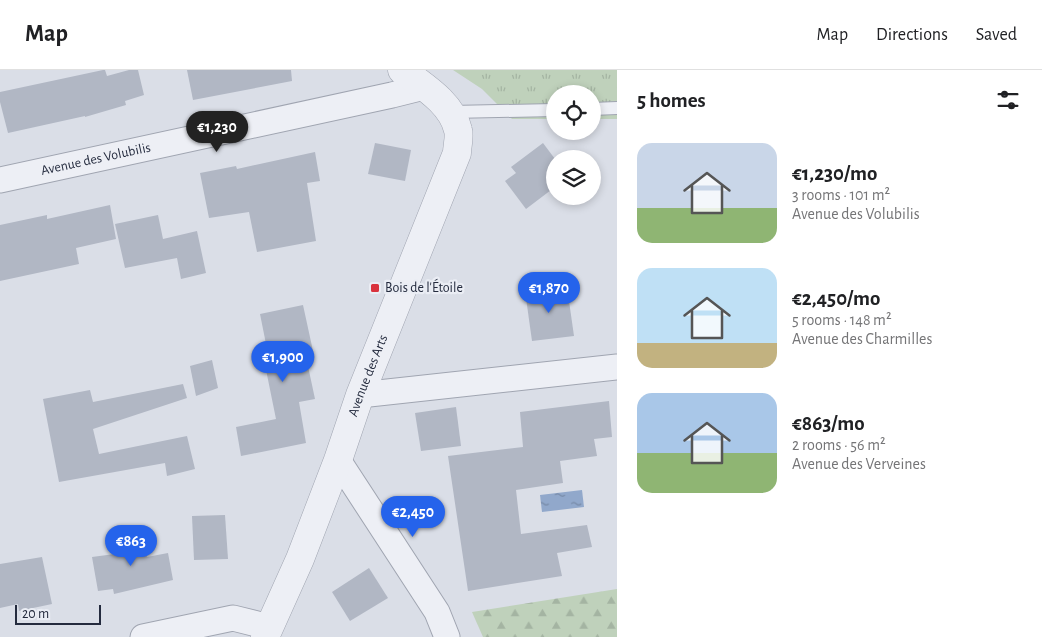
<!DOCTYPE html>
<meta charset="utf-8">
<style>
:root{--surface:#fff;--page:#f2f2f2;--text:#202124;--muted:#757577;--line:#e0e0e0;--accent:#2563eb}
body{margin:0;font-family:"Alegreya Sans",sans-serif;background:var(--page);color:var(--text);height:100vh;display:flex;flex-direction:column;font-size:19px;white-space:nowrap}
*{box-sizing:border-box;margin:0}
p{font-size:16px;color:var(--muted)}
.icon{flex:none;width:28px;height:28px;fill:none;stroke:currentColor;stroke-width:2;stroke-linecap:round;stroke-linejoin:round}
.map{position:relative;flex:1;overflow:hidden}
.sheet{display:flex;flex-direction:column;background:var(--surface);width:425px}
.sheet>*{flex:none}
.tools{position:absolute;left:546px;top:15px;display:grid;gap:10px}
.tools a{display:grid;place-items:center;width:55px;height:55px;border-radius:50%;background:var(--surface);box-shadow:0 2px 8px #0003;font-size:25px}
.scale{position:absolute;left:15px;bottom:12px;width:86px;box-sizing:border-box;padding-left:5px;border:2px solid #242b3e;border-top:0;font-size:14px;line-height:18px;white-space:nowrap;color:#242b3e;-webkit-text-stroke:4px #eaedf4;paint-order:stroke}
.price{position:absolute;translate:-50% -42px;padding:0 11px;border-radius:18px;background:var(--accent);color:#fff;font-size:16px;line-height:32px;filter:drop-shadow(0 1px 2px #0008)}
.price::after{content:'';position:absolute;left:50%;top:30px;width:15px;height:11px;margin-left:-8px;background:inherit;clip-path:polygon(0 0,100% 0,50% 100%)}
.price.on{background:#222;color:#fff}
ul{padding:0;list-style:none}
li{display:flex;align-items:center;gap:15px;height:125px;padding:0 20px}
li span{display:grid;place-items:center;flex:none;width:140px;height:100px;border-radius:15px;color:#555}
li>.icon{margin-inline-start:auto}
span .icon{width:60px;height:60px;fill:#fffc;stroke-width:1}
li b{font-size:21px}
h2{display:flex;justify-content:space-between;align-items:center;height:60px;padding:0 20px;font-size:21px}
header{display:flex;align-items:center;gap:30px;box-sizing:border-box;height:70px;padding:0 25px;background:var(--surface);border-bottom:1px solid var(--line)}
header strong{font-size:24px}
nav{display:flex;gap:28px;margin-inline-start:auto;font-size:18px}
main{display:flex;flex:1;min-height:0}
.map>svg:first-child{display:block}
.grass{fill:url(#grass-tufts)}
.forest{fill:url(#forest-firs)}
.water{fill:url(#water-ripples)}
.building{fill:#b1b7c4}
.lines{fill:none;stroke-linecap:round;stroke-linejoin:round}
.service-casing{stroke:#a0a5b1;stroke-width:14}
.minor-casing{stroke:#a0a5b1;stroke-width:27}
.tertiary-casing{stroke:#a0a5b1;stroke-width:29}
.service{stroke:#edeff5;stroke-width:12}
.minor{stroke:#edeff5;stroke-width:25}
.tertiary{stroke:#edeff5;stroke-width:28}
.poi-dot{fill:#d9323d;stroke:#eaedf4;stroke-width:2}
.labels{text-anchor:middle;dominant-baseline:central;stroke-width:4.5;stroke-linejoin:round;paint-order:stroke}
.street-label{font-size:14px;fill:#242b3e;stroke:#eaedf4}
.poi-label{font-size:14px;fill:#242b3e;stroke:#eaedf4;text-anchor:start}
</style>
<header>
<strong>Map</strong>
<nav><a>Map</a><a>Directions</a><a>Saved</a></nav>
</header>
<main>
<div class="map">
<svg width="617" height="567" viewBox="0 0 617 567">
<defs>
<pattern id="grass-tufts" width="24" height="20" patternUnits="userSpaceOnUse" patternTransform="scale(1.25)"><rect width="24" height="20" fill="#bfd1bb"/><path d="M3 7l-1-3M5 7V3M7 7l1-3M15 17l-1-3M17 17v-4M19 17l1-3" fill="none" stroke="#a4b4a2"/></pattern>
<pattern id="forest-firs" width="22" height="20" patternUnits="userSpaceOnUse" patternTransform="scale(1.25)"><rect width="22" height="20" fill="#bfd1bb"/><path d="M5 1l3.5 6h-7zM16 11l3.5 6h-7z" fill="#a4b4a2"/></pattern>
<pattern id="water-ripples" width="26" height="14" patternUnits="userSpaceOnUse" patternTransform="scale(1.25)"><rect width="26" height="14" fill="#91a8cb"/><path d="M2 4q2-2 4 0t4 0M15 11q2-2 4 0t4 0" fill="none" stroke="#7689a6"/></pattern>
</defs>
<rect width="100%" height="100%" fill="#dadee7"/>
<!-- grass -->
<polygon class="grass" points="453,0 617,0 617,49 593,49 592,24 555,24 555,49 512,49 482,19"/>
<!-- forest -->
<polygon class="forest" points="617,519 617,567 483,567 472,542"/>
<!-- water -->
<polygon class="water" points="582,420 584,437 542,442 540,425"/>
<!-- building -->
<g class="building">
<polygon points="103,0 105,0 107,6 129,0 138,0 144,25 125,31 126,35 85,47 85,46 8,63 0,32 0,22"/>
<polygon points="187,0 291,0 292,11 193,30"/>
<polygon points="375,73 411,80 405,111 368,104"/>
<polygon points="543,73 555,89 555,117 526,139 505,111 516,103 511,97"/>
<polygon points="315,82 320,111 307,113 316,171 257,182 249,142 209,148 200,103 236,96 237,99"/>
<polygon points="110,135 116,169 76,178 79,194 0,211 0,155 47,145 47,149"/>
<polygon points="158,145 163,169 197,161 206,203 181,209 177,188 125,198 115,154"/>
<polygon points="567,217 574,266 532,271 525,221"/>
<polygon points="303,235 313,281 305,282 315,329 299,332 306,373 241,386 236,357 276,349 264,290 269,289 260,244"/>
<polygon points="212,290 218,318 196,326 190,296"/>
<polygon points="183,314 187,328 93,359 99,384 187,366 195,399 167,406 165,393 59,412 43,329 90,320 93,332"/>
<polygon points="609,331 612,367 594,369 597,386 560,391 563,413 516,420 521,464 587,455 592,477 557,483 562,506 468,521 448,386 523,377 520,342"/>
<polygon points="456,337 461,376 421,381 415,343"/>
<polygon points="225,445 228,489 194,490 192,446"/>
<polygon points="142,462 147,487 168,483 173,510 114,524 113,519 98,521 92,487 122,483 120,465"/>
<polygon points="42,487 52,534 19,541 18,534 0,538 0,494"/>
<polygon points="369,498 388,528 350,551 332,522"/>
</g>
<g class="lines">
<!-- service casing -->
<g class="service-casing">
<g id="service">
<polyline points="592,39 617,38"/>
<polyline points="451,42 555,40"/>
</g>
</g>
<!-- minor casing -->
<g class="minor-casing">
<g id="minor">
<path id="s1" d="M 0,110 L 392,25 L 424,17"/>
<polyline points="360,325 617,297"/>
<polyline points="338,390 437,542 447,567"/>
<polyline points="143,567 233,548 269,557"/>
</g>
</g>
<!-- tertiary casing -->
<g class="tertiary-casing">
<g id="tertiary">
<path id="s2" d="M 265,567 L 300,489 L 338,390 L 360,325 L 457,83 C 457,76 460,67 458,60 C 452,33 423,16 402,0"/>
</g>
</g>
<!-- service -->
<use href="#service" class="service"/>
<!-- minor -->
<use href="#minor" class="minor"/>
<!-- tertiary -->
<use href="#tertiary" class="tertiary"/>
</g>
<!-- markers -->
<rect class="poi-dot" x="370" y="213" width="10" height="10" rx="2.5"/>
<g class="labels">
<!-- street labels -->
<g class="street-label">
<text stroke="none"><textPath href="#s1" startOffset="98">Avenue des Volubilis</textPath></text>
<text stroke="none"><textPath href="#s2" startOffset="281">Avenue des Arts</textPath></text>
</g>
<!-- poi labels -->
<g class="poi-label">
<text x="385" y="218">Bois de l'Étoile</text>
</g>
</g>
</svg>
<div class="tools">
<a><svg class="icon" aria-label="locate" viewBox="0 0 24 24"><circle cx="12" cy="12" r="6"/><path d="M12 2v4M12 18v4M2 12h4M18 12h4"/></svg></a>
<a><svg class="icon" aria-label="layers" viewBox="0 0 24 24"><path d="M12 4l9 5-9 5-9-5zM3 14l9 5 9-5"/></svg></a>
</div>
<div class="scale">20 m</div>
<b class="price on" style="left:217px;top:83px">€1,230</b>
<b class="price" style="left:549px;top:244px">€1,870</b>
<b class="price" style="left:283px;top:313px">€1,900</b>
<b class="price" style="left:413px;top:468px">€2,450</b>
<b class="price" style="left:131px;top:497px">€863</b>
</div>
<section class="sheet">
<h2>5 homes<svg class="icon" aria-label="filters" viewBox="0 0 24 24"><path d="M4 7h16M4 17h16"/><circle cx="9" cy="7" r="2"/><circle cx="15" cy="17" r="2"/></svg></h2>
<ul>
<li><span style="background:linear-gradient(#c9d6e8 65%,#8fb573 0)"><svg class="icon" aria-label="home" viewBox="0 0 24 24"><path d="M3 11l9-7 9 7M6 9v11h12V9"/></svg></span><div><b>€1,230/mo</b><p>3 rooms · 101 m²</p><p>Avenue des Volubilis</p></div></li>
<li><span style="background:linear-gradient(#bfe0f5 75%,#c2b280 0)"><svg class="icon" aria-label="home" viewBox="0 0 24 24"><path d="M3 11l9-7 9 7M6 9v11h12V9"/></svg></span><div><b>€2,450/mo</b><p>5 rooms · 148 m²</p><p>Avenue des Charmilles</p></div></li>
<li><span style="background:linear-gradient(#a9c7e8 60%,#8fb573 0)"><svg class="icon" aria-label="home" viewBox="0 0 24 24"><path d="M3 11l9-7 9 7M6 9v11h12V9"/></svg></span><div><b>€863/mo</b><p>2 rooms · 56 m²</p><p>Avenue des Verveines</p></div></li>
</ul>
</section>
</main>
